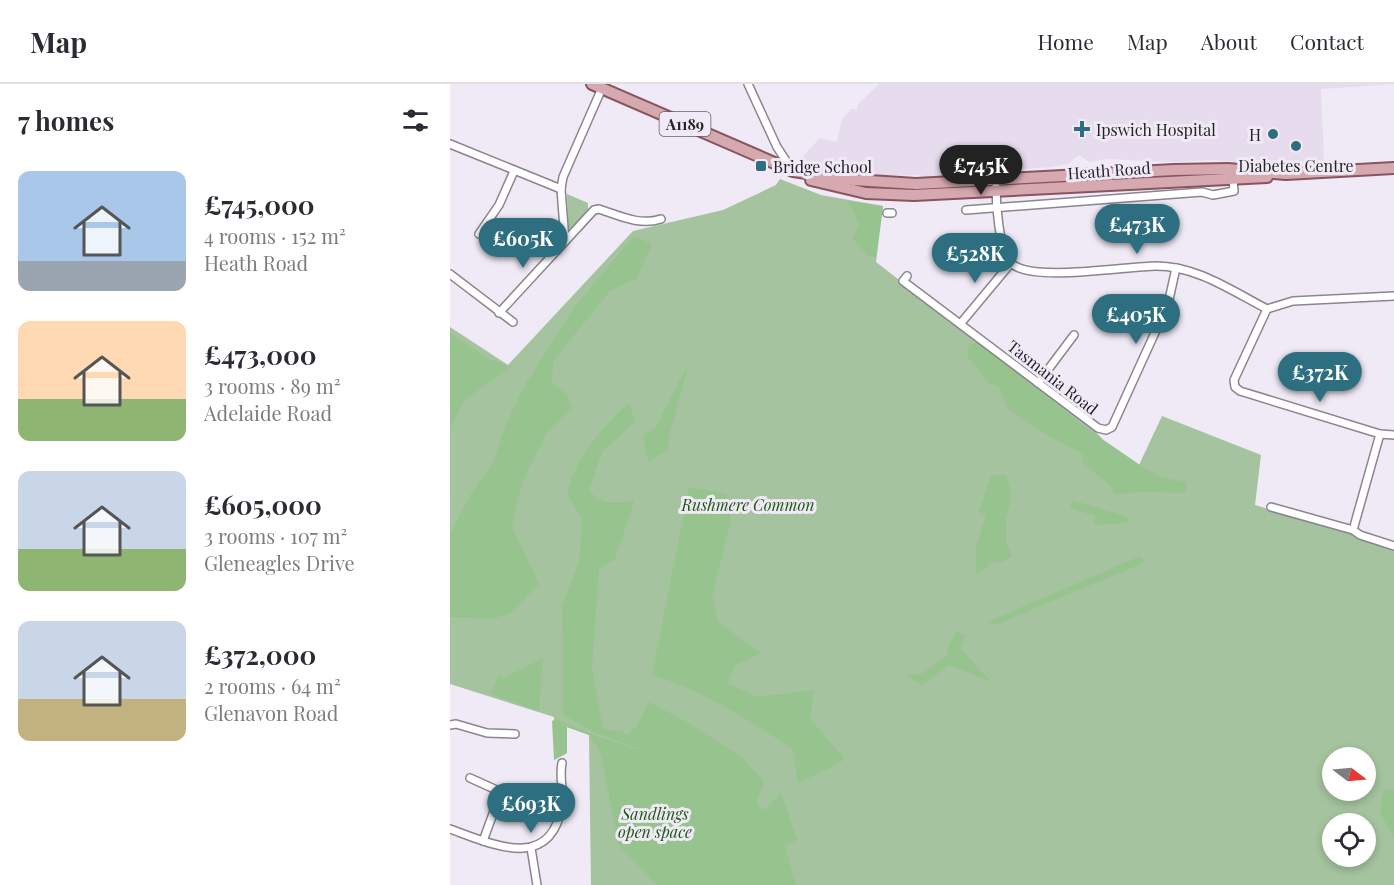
<!DOCTYPE html>
<meta charset="utf-8">
<style>
:root{--surface:#fff;--page:#f2f2f3;--text:#2b2b33;--muted:#7c7c81;--line:#e1e1e2;--accent:#2d6e81}
body{margin:0;font-family:"Playfair Display",serif;background:var(--page);color:var(--text);height:100vh;display:flex;flex-direction:column;font-size:22px;white-space:nowrap}
*{box-sizing:border-box;margin:0}
p{font-size:20px;color:var(--muted)}
.icon{flex:none;width:33px;height:33px;fill:none;stroke:currentColor;stroke-width:2;stroke-linecap:round;stroke-linejoin:round}
.map{position:relative;flex:1;overflow:hidden}
.side{display:flex;flex-direction:column;background:var(--surface);width:450px}
.side>*{flex:none}
.needle{width:39px;rotate:106deg}
.buttons{position:absolute;left:872px;top:663px;display:grid;gap:12px}
.buttons a{display:grid;place-items:center;width:54px;height:54px;border-radius:50%;background:var(--surface);box-shadow:0 3px 9px #0003;font-size:30px}
.price{position:absolute;translate:-50% -51px;padding:0 14px;border-radius:21px;background:var(--accent);color:#fff;font-size:20px;line-height:39px;filter:drop-shadow(0 2px 3px #0008)}
.price::after{content:'';position:absolute;left:50%;top:36px;width:18px;height:14px;margin-left:-9px;background:inherit;clip-path:polygon(0 0,100% 0,50% 100%)}
.price.on{background:#222;color:#fff}
ul{padding:0;list-style:none}
li{display:flex;align-items:center;gap:18px;height:150px;padding:0 18px}
li span{display:grid;place-items:center;flex:none;width:168px;height:120px;border-radius:12px;color:#555}
li>.icon{margin-inline-start:auto}
span .icon{width:72px;height:72px;fill:#fffc;stroke-width:1}
li b{font-size:26px}
h2{display:flex;justify-content:space-between;align-items:center;height:72px;padding:0 18px;font-size:26px}
header{display:flex;align-items:center;gap:36px;box-sizing:border-box;height:84px;padding:0 30px;background:var(--surface);border-bottom:2px solid var(--line)}
header strong{font-size:28px}
nav{display:flex;gap:33px;margin-inline-start:auto;font-size:21px}
main{display:flex;flex:1;min-height:0}
.map>svg:first-child{display:block}
.built{fill:#e6dcee}
.green{fill:#a4c39e;fill-rule:evenodd}
.forest{fill:#97c48e}
.lines{fill:none;stroke-linecap:round;stroke-linejoin:round}
.minor-casing{stroke:#8a858f;stroke-width:10}
.primary-casing{stroke:#87555e;stroke-width:14}
.minor{stroke:#fff;stroke-width:7}
.primary{stroke:#d6a9b0;stroke-width:10}
.poi-dot{fill:#2d6e81;stroke:#efeaf5;stroke-width:2}
.labels{text-anchor:middle;dominant-baseline:central;stroke-width:6;stroke-linejoin:round;paint-order:stroke}
.shield{fill:#efeaf5;stroke:#625f65;stroke-width:1.5}
.shield-label{font-size:15px;font-weight:bold;fill:#262327}
.poi-label{font-size:16px;fill:#262327;stroke:#efeaf5;text-anchor:start}
.street-label{font-size:16px;fill:#262327;stroke:#efeaf5}
.park-label{font-size:16px;font-style:italic;fill:#1c5811;stroke:#efeaf5}
</style>
<header>
<strong>Map</strong>
<nav><a>Home</a><a>Map</a><a>About</a><a>Contact</a></nav>
</header>
<main>
<section class="side">
<h2>7 homes<svg class="icon" aria-label="filters" viewBox="0 0 24 24"><path d="M4 7h16M4 17h16"/><circle cx="9" cy="7" r="2"/><circle cx="15" cy="17" r="2"/></svg></h2>
<ul>
<li><span style="background:linear-gradient(#a9c7e8 75%,#9aa5b1 0)"><svg class="icon" aria-label="home" viewBox="0 0 24 24"><path d="M3 11l9-7 9 7M6 9v11h12V9"/></svg></span><div><b>£745,000</b><p>4 rooms · 152 m²</p><p>Heath Road</p></div></li>
<li><span style="background:linear-gradient(#ffd9b3 65%,#8fb573 0)"><svg class="icon" aria-label="home" viewBox="0 0 24 24"><path d="M3 11l9-7 9 7M6 9v11h12V9"/></svg></span><div><b>£473,000</b><p>3 rooms · 89 m²</p><p>Adelaide Road</p></div></li>
<li><span style="background:linear-gradient(#c9d6e8 65%,#8fb573 0)"><svg class="icon" aria-label="home" viewBox="0 0 24 24"><path d="M3 11l9-7 9 7M6 9v11h12V9"/></svg></span><div><b>£605,000</b><p>3 rooms · 107 m²</p><p>Gleneagles Drive</p></div></li>
<li><span style="background:linear-gradient(#c9d6e8 65%,#c2b280 0)"><svg class="icon" aria-label="home" viewBox="0 0 24 24"><path d="M3 11l9-7 9 7M6 9v11h12V9"/></svg></span><div><b>£372,000</b><p>2 rooms · 64 m²</p><p>Glenavon Road</p></div></li>
</ul>
</section>
<div class="map">
<svg width="944" height="801" viewBox="0 0 944 801">
<rect width="100%" height="100%" fill="#efeaf5"/>
<!-- built -->
<polygon class="built" points="429,0 944,0 871,5 874,80 816,81 762,76 725,78 656,75 639,78 629,71 618,80 601,83 474,94 471,91 430,92 371,83 350,75 370,54 387,58 392,35 401,25 407,25 408,20"/>
<!-- green -->
<g class="green">
<path d="M 330,95 L 371,111 L 433,122 L 426,178 L 647,349 L 654,357 L 689,381 L 712,332 L 811,371 L 805,421 L 944,462 L 944,801 L 141,801 L 139,651 L 117,643 L 117,669 L 104,676 L 104,633 L 0,600 L 0,243 L 58,281 L 183,147 L 273,126 L 326,101 ZM 882,674 L 915,674 L 915,706 L 882,706 ZM 882,740 L 915,740 L 915,772 L 882,772 Z"/>
<polygon points="117,110 138,119 138,129 123,145 118,144"/>
</g>
<!-- forest -->
<g class="forest">
<polygon points="398,117 433,122 426,173 418,172 403,155 409,140"/>
<polygon points="184,152 202,160 187,194 160,207 104,276 101,299 117,310 122,324 96,350 72,398 62,444 89,500 60,530 40,535 0,533 0,450 19,413 43,378 56,340 75,301 123,225"/>
<polygon points="0,249 39,275 61,283 15,316 0,343"/>
<polygon points="529,258 639,346 690,381 710,393 736,398 736,409 690,408 664,410 661,402 634,380 632,370 585,344 556,323 549,302 540,300 517,272 519,261"/>
<polygon points="235,286 237,286 219,353 219,365 198,378 193,351 206,343"/>
<path d="M 179,318 L 185,338 L 152,368 L 139,406 C 152,422 165,419 184,417 L 165,475 L 149,485 L 142,583 L 153,644 L 178,651 L 188,640 L 199,618 L 237,638 L 292,673 L 314,698 L 306,719 L 315,726 L 331,708 L 347,756 L 335,762 L 346,801 L 207,801 L 169,762 L 151,670 L 139,651 L 117,643 L 117,669 L 104,676 L 102,637 L 106,635 L 144,651 L 204,671 L 144,648 L 113,631 L 112,522 L 129,478 L 132,435 L 117,409 C 128,369 150,347 179,318 Z"/>
<polygon points="556,390 562,411 556,435 556,459 562,472 550,479 542,477 535,485 526,489 526,463 536,431 529,428 541,392"/>
<path d="M 239,403 L 277,410 L 281,434 L 262,513 L 269,539 L 311,569 L 284,582 L 278,599 L 307,613 L 364,606 L 360,635 L 394,674 L 390,679 L 348,699 L 343,666 C 304,638 247,604 202,591 Z"/>
<polygon points="622,416 679,433 677,439 644,441 645,432 620,424"/>
<polygon points="690,472 696,478 545,541 537,538"/>
<polygon points="507,548 515,551 511,565 541,598 499,581 472,601 456,591 471,590 497,571 499,560"/>
<polygon points="93,574 89,627 41,610 48,592 55,593"/>
<polygon points="933,705 944,706 944,754 930,729"/>
</g>
<g class="lines">
<!-- minor casing -->
<g class="minor-casing">
<g id="minor">
<polyline points="298,0 327,63 342,86"/>
<polyline points="0,60 111,105"/>
<path d="M 546,103 C 546,120 549,166 561,179 C 580,199 677,182 706,182 C 747,182 782,207 817,225"/>
<polyline points="516,126 752,108 763,111 784,107 783,96"/>
<polyline points="437,129 442,129"/>
<polyline points="29,150 49,121 64,87"/>
<polyline points="115,157 111,105 113,93 152,4"/>
<polyline points="0,190 63,238"/>
<polyline points="457,192 453,197 648,344 656,346 662,343 718,220 726,184"/>
<polyline points="944,212 843,217 817,225 784,296 785,303 790,307 930,350 944,351"/>
<path d="M 49,229 L 144,126 L 149,125 C 170,132 190,142 211,135"/>
<polyline points="511,239 561,179"/>
<polyline points="588,299 624,251"/>
<polyline points="821,423 903,446 910,451 944,462"/>
<polyline points="903,446 930,350"/>
<polyline points="0,641 6,640 37,649 65,650"/>
<polyline points="20,694 51,708 33,757"/>
<path d="M 0,745 C 42,760 101,789 112,721 C 114,708 109,693 112,679"/>
<polyline points="81,764 87,801"/>
</g>
</g>
<!-- primary casing -->
<g class="primary-casing">
<g id="primary">
<polyline points="142,0 343,87 404,96 466,100 724,86 778,85 836,90 944,84"/>
<polyline points="361,96 416,109 464,111 817,93"/>
</g>
</g>
<!-- minor -->
<use href="#minor" class="minor"/>
<!-- primary -->
<use href="#primary" class="primary"/>
</g>
<!-- markers -->
<g class="poi-dot">
<path d="M629 36h6v6h6v6h-6v6h-6v-6h-6v-6h6z"/>
<circle cx="823" cy="50" r="6"/>
<circle cx="846" cy="62" r="6"/>
<rect x="305" y="76" width="12" height="12" rx="3"/>
</g>
<g class="labels">
<!-- shield labels -->
<rect class="shield" x="209.5" y="28" width="51" height="24" rx="4.5"/>
<g class="shield-label">
<text x="235" y="40">A1189</text>
</g>
<!-- poi labels -->
<g class="poi-label">
<text x="646" y="45">Ipswich Hospital</text>
<text x="811" y="50" text-anchor="end">H</text>
<text x="846" y="81" text-anchor="middle">Diabetes Centre</text>
<text x="323" y="82">Bridge School</text>
</g>
<!-- street labels -->
<g class="street-label">
<text transform="translate(659 86) rotate(-4)">Heath Road</text>
<text transform="translate(603 293) rotate(38)">Tasmania Road</text>
</g>
<!-- park labels -->
<g class="park-label">
<text x="298" y="420">Rushmere Common</text>
<text x="205" y="729">Sandlings<tspan x="205" dy="18">open space</tspan></text>
</g>
</g>
</svg>
<div class="buttons">
<a><svg class="needle" viewBox="-14 -14 28 28"><path d="M0-13l5 13h-10z" fill="#e53935"/><path d="M0 13l5-13h-10z" fill="#7c7c81"/></svg></a>
<a><svg class="icon" aria-label="locate" viewBox="0 0 24 24"><circle cx="12" cy="12" r="6"/><path d="M12 2v4M12 18v4M2 12h4M18 12h4"/></svg></a>
</div>
<b class="price on" style="left:531px;top:112px">£745K</b>
<b class="price" style="left:687px;top:171px">£473K</b>
<b class="price" style="left:73px;top:185px">£605K</b>
<b class="price" style="left:525px;top:200px">£528K</b>
<b class="price" style="left:686px;top:261px">£405K</b>
<b class="price" style="left:870px;top:319px">£372K</b>
<b class="price" style="left:81px;top:750px">£693K</b>
</div>
</main>
